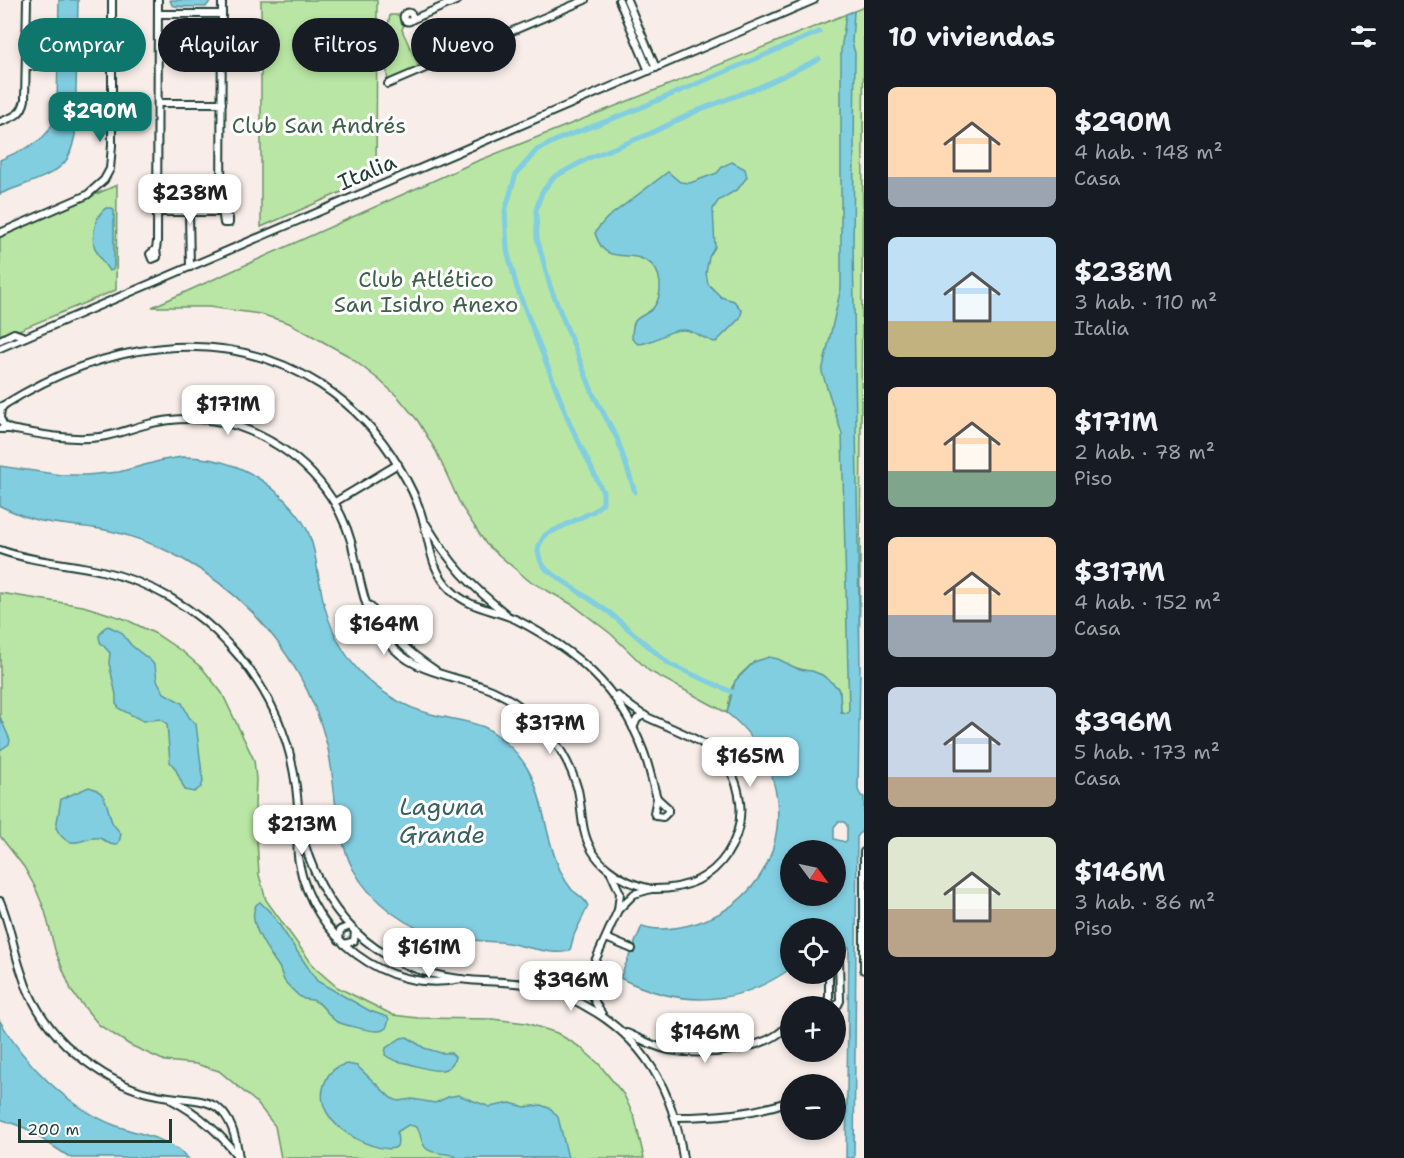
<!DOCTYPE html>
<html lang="es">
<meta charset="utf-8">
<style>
:root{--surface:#171b24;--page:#242831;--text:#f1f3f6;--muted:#9ea1a6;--accent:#0f766e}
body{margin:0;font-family:"Shantell Sans",sans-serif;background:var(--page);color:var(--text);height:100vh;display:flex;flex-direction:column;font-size:22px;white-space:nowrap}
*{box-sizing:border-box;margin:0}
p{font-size:20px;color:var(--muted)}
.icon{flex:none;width:33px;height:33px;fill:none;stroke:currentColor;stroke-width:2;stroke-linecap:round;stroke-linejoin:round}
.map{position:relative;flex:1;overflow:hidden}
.side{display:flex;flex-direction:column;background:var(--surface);width:540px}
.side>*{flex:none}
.guide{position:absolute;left:18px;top:18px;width:570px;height:54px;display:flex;gap:12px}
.needle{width:39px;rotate:123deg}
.fabs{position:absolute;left:780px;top:840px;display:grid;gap:12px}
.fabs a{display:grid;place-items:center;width:66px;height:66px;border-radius:50%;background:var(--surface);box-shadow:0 3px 9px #0003;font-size:30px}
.scale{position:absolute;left:18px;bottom:15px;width:154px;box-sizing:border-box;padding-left:6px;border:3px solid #1f3d34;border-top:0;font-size:16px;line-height:21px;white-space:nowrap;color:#1f3d34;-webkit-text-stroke:4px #fff;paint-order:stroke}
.price{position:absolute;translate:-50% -51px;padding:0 14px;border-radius:12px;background:#fff;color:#222;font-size:20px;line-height:39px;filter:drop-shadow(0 2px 3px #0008)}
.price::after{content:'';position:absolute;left:50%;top:36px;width:18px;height:14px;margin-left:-9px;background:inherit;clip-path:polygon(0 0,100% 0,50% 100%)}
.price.selected{background:var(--accent);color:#fff}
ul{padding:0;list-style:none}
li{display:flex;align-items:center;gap:18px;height:150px;padding:0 24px}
li span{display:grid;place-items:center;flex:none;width:168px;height:120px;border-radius:9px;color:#555}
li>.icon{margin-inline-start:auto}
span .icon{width:72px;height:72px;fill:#fffc;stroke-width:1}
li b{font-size:26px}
h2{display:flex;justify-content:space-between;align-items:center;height:72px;padding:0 24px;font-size:26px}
.chip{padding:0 21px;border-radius:27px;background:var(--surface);box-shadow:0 3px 9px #0003;font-size:21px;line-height:54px}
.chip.selected{background:var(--accent);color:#fff}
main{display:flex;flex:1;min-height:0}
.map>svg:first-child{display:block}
.green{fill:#b9e6a4;stroke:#6c926c;stroke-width:1.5}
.water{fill:#82cee1;stroke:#5a949c;stroke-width:1.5;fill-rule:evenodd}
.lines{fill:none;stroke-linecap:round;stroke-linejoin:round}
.canal{stroke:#82cee1;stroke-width:5}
.minor-casing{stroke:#1f3d34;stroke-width:10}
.minor{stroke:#fff;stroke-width:6}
.labels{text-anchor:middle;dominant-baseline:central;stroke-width:6;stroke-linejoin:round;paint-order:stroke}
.park-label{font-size:22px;fill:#3e5f4a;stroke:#fff}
.street-label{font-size:22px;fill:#1f3d34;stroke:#fff}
.water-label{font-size:24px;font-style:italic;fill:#38615f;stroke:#fff}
</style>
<main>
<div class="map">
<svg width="864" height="1158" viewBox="0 0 864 1158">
<rect width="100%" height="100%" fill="#f8ede9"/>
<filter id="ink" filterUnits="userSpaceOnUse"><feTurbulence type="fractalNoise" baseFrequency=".0167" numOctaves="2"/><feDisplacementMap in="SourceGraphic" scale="12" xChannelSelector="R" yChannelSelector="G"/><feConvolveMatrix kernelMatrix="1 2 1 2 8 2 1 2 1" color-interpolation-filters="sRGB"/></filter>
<g filter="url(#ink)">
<!-- green -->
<g class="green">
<polygon points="261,0 377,0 376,177 261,227"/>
<polygon points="864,7 859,704 851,700 848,713 841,712 840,693 837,687 822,675 764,659 751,665 740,675 732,687 727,713 649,671 611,634 573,605 528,580 486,544 461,506 436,451 418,421 398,397 378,379 347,355 289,323 260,314 209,307 152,307 475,162"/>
<polygon points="390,15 403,15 405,21 402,30 420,70 388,83 384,46"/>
<polygon points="117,185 116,290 0,338 0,236"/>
<polygon points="0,593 83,606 125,619 156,634 183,652 203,669 222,693 254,760 256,779 255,805 259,875 266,900 315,968 337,987 393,1015 418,1018 492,1019 526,1023 557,1033 580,1047 599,1064 624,1095 635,1119 644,1158 281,1158 275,1126 256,1102 219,1071 196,1064 165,1061 130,1045 99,1025 72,992 55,950 45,911 35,887 24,867 0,836"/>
</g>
<!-- water -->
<g class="water">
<path d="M 59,0 L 78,0 L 75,135 C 73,144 71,155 65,162 C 53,177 18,186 0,194 L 0,160 C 29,146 53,142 57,106 Z"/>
<path d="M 170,0 L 211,0 L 206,7 C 197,6 177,8 172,5 Z"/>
<path d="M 854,11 L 852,42 L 855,53 L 853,247 L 860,666 L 858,790 L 861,796 L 864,797 L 864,828 L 857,837 L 854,1158 L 846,1158 L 849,947 L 836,946 L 836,928 L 790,928 L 790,969 C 736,1007 678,1007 620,978 L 642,926 C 659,932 680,928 697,923 C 793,892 804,773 727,713 L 735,681 L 754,662 L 769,657 L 778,659 L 800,670 L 812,671 L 822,675 L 837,687 L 840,693 L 841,712 L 848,713 L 849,711 L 842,434 L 822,372 L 841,288 L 841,51 L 846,14 ZM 838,822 L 844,822 L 847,825 L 847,840 L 845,842 L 834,839 L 834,827 ZM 790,850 L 836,850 L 836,896 L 790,896 Z"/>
<path d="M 732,162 L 745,169 L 747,177 L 738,189 L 718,201 L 713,209 L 715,247 L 709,257 L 706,273 L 708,284 L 721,297 L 734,301 L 742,311 L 740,318 L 716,342 C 705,341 697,331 684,330 C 667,329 655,344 638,344 L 632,339 C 632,333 632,326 635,321 C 640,315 649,314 654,307 C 663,294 663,270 647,261 C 625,248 606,268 595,233 L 599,227 L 607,218 L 668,172 L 680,182 L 690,183 L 717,173 L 723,166 Z"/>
<path d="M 106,208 L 112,208 L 114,211 L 114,266 L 113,270 L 109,271 C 105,264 96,254 94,245 C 92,234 96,214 106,208 Z"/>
<path d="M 182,457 C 221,457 252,469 280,495 C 293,508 306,522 311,540 C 316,554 317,570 320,584 C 325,617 336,645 358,670 C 378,691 403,707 431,714 C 449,719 467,720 484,727 C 493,731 499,737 506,743 C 548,779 539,825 560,870 C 563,877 568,885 572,890 C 578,895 585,898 588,906 L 574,935 L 570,950 C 558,958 516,943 500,942 C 482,941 463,940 445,937 C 409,931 370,901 353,869 C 346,856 342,840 339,826 C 333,798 334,769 326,741 C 313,692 287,649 253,613 C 212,571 157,539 100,529 C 82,526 65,525 47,522 C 31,520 15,513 0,506 L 0,466 L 61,475 L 86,475 L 119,472 L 163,460 Z"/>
<polygon points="108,626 121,632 131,645 151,661 155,666 157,680 164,693 182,703 189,717 196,724 203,782 201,787 194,792 185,790 175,768 170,762 167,724 160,719 143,721 120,709 116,704 116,695 109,663 110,653 100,642 99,636 104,628"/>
<polygon points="0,717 10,740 9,744 0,750"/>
<path d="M 89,787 C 109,792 106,808 112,822 C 114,827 118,829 121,834 L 119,842 L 116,845 C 106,845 106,839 99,838 C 85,835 70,855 56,828 L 61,799 Z"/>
<path d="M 260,902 L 272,914 L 317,981 L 370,1011 L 388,1017 L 389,1020 L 386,1028 C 383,1030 382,1031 378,1031 C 372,1032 342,1024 337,1022 C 329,1017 325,1007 317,1002 C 312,999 309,1000 304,999 C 298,997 291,988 286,983 C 282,979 282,972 279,967 C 269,952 246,922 256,905 Z"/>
<path d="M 0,1021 C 24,1063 68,1107 114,1125 C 140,1135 168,1137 188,1158 L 71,1158 L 25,1128 L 0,1119 Z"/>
<path d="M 407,1037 L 424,1048 L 441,1053 L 451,1053 L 455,1057 C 450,1078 427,1069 413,1065 C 402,1061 395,1063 385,1055 L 386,1048 L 401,1038 Z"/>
<path d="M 347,1064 L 357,1066 L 391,1098 L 398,1101 L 412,1099 L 435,1103 L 448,1097 L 458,1095 L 490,1107 L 510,1103 L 525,1107 L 541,1105 L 551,1109 L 558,1117 L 568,1158 L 458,1158 C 449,1151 436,1156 427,1149 C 417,1141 425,1126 408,1125 L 397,1132 C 397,1137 399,1141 397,1146 C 388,1158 304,1127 326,1080 C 330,1070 337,1066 347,1064 Z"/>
</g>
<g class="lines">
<!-- canal -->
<g class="canal">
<polyline points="635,492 617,438 594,396 550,286 537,238 536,210 542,192 554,177 589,158 649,134 699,110 762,86 819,59"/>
<polyline points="732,692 669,664 610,613 547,570 541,562 538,552 539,545 545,535 594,511 603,503 603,492 570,424 517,288 507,250 505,211 516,174 537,150 561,138 628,113 819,32"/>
</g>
<!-- minor casing -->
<g class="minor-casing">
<g id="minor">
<polyline points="619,0 649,71"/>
<polyline points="627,0 656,68"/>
<circle cx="408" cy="17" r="4.5"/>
<polyline points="158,14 222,14"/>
<polyline points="411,20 458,0"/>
<polyline points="26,66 112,65"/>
<polyline points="388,84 585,0"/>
<polyline points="158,103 222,103"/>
<path d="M 0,122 C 13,117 22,115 25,100 L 27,0"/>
<polyline points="157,212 219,212"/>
<polyline points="219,212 221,208 222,0"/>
<polyline points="189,213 190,267"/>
<polygon points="223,216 229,218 229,223 224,223"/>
<polyline points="0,233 87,195 104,180 110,169 112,145 112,0"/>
<polyline points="156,249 157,242 158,0"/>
<polygon points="156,249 157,257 152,259 150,254"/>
<polyline points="0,340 14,333 25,337"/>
<polyline points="0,348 814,0"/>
<path d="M 4,405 C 101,344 220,321 321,385 C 353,406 380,434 399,467 C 409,483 418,502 423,520 C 431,547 430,569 451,590 C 470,609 494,609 517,620 C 575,650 619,687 643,750 C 649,765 652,782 657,798"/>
<polyline points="0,407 4,405 1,409 0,417"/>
<polyline points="0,429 10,429 4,426 1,420"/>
<path d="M 10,429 C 39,434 69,441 100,437 C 116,435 132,428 148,424 C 180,416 219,417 250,431 C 305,455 344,499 355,558 C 361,585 366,616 384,638 C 414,676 451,673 492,690 C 514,700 534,715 549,734 C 562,750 572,769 578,790 C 581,803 581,817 584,830 C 591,863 620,882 651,889 L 634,894 L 618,910"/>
<polyline points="335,502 398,464"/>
<path d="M 426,524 C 451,565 469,584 506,614"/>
<path d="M 0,550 C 33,562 68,563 102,571 C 150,582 196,608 229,645 C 259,677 279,713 290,755 C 295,776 299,800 298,822 C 298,836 296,848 299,863 C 313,936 384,995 461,979"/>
<path d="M 370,606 C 391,636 405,650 435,670"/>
<path d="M 617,695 C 626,703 636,711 647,717 C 689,737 734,747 740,802 C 742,820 737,839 727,854 C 709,881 682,890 651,889"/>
<polyline points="633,728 637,719 644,715"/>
<polygon points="657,798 668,808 668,812 663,817 656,816 654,813"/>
<path d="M 300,827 C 320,911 371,968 460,979 C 489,983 517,980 546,988 C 559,991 571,999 583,1005 C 645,1038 673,1090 683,1158"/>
<polyline points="864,852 864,970"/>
<path d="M 0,901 C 10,924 13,948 21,971 C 29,999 46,1025 66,1045 C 87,1064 113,1082 140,1091 C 195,1108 229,1082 239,1158"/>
<polyline points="606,938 632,949"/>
<polyline points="339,940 340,930 350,926"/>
<polyline points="344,944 354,941 355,931"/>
<polyline points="829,974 829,1001 832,1006 838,1005 840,1001 839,960 836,956"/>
<polyline points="573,985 591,994"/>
<polyline points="550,988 573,985 591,971"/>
<polyline points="820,1006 829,999"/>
<path d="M 602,1014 C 592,999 589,988 591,970 L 618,910 L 620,893 L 611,873"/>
<path d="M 627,1033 C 641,1039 654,1047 669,1050 C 703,1056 770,1052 790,1022"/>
<path d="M 172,1100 C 200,1115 219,1132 238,1157"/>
<path d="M 675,1117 C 715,1117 753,1114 790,1101"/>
</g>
</g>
<!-- minor -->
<use href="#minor" class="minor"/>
</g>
</g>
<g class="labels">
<!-- park labels -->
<g class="park-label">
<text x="319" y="125">Club San Andrés</text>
<text x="426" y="279">Club Atlético<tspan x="426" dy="25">San Isidro Anexo</tspan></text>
</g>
<!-- street labels -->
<g class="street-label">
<text transform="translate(367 172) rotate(-23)">Italia</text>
</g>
<!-- water labels -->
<g class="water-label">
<text x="442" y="807">Laguna<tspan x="442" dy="28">Grande</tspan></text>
</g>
</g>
</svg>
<div class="fabs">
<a><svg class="needle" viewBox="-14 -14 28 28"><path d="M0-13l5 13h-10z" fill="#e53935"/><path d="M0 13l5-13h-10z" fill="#9ea1a6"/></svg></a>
<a><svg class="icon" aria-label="locate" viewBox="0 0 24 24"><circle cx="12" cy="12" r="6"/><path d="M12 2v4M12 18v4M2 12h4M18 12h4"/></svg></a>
<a>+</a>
<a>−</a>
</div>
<div class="scale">200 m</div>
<b class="price selected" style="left:100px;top:143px">$290M</b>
<b class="price" style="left:190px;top:225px">$238M</b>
<b class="price" style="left:228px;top:436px">$171M</b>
<b class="price" style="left:384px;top:656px">$164M</b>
<b class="price" style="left:550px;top:755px">$317M</b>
<b class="price" style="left:750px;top:788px">$165M</b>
<b class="price" style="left:302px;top:856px">$213M</b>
<b class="price" style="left:429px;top:979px">$161M</b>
<b class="price" style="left:571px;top:1012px">$396M</b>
<b class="price" style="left:705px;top:1064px">$146M</b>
<div class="guide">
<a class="chip selected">Comprar</a>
<a class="chip">Alquilar</a>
<a class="chip">Filtros</a>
<a class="chip">Nuevo</a>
</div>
</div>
<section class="side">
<h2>10 viviendas<svg class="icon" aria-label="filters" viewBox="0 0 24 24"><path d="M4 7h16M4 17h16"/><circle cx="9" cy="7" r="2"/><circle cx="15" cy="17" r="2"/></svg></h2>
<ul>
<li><span style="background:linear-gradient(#ffd9b3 75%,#9aa5b1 0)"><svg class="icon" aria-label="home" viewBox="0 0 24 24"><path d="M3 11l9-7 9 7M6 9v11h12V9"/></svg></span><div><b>$290M</b><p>4 hab. · 148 m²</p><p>Casa</p></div></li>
<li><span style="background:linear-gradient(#bfe0f5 70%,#c2b280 0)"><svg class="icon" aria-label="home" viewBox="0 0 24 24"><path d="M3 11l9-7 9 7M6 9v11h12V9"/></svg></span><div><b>$238M</b><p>3 hab. · 110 m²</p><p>Italia</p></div></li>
<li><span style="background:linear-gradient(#ffd9b3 70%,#7fa58c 0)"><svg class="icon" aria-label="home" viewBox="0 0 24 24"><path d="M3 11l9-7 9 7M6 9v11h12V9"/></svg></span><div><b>$171M</b><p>2 hab. · 78 m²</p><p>Piso</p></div></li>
<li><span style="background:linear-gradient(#ffd9b3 65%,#9aa5b1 0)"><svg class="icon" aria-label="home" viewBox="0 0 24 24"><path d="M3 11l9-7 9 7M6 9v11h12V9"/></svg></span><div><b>$317M</b><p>4 hab. · 152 m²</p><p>Casa</p></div></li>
<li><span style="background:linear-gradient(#c9d6e8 75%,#b9a48a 0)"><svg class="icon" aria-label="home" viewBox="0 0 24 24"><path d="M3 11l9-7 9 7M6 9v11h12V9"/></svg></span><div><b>$396M</b><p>5 hab. · 173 m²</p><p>Casa</p></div></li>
<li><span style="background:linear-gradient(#dfe7d0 60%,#b9a48a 0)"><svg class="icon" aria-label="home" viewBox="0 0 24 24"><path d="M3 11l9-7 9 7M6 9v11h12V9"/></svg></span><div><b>$146M</b><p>3 hab. · 86 m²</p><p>Piso</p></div></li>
</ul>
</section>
</main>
